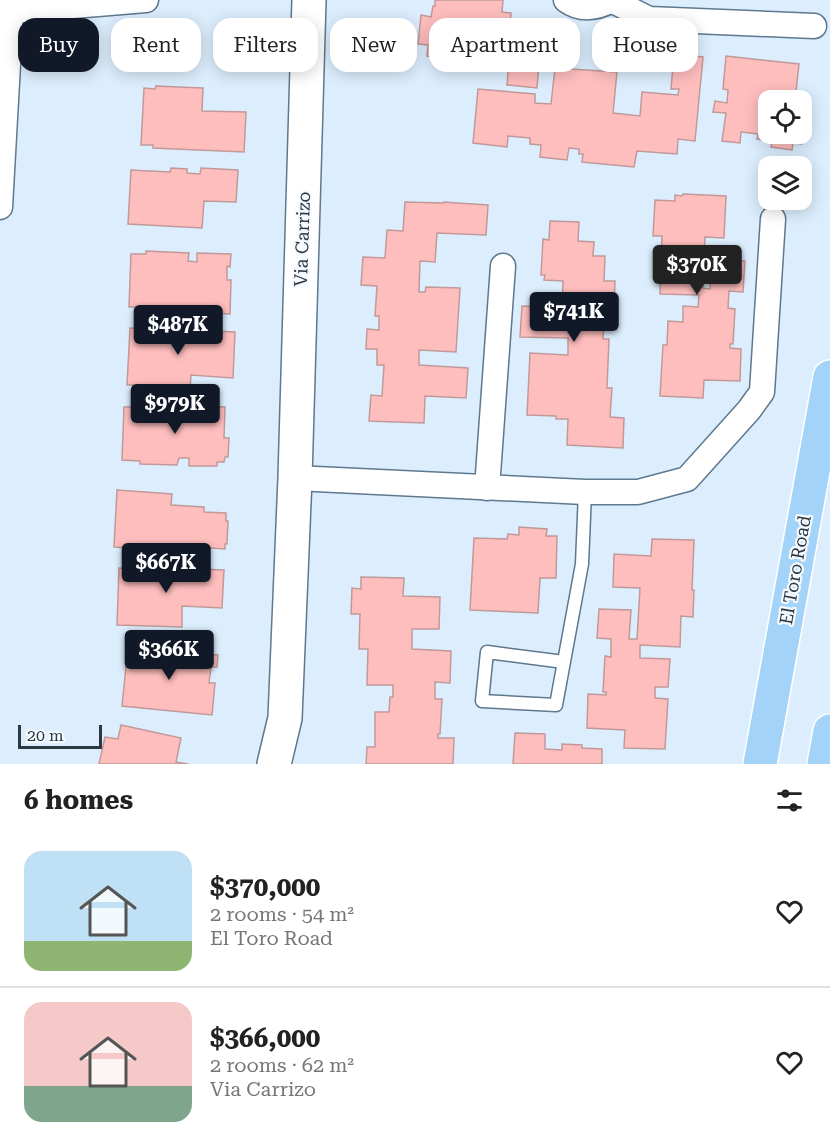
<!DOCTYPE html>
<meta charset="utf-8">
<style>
:root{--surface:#fff;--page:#f6f6f6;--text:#222;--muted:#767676;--line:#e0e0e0;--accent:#111827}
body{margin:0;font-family:"Roboto Serif",serif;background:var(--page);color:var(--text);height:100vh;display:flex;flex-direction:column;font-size:22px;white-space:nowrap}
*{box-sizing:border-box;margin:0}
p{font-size:20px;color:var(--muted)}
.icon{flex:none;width:33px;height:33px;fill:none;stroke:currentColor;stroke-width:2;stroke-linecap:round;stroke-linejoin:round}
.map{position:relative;height:764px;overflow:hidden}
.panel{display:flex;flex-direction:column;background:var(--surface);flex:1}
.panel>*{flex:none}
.top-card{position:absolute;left:18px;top:18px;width:795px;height:54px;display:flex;gap:12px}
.controls{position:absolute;left:758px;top:90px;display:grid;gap:12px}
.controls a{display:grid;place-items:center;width:54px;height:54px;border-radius:12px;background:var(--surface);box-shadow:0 3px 15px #0003;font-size:30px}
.scale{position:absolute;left:18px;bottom:15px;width:84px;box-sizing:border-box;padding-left:6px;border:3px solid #2b3741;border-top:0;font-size:16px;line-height:21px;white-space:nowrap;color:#2b3741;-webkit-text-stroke:4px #f4faff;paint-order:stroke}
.price{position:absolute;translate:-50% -51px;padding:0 14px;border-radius:6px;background:var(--accent);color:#fff;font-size:20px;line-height:39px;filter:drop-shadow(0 2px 3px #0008)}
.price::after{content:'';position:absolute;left:50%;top:36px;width:18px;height:14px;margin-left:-9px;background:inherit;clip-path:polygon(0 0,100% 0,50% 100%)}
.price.current{background:#222;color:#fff}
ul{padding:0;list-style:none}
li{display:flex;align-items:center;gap:18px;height:150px;padding:0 24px}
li+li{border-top:2px solid var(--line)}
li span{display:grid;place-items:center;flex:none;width:168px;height:120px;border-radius:18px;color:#555}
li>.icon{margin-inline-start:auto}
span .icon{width:72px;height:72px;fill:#fffc;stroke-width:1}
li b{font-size:26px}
h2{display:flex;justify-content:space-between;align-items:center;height:72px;padding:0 24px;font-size:26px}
.tag{padding:0 21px;border-radius:18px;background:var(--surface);box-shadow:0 3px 15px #0003;font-size:21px;line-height:54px}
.tag.current{background:var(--accent);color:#fff}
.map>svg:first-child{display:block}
.building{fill:#ffbebe;stroke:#c19999;stroke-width:1.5}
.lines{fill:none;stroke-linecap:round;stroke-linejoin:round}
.lane-casing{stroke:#5d788f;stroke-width:15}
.street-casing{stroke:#5d788f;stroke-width:27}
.secondary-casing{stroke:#5d788f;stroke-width:36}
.primary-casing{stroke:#fff;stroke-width:36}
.lane{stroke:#fff;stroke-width:12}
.street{stroke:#fff;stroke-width:24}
.secondary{stroke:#fff;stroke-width:33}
.primary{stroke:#a3d3f8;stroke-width:33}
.labels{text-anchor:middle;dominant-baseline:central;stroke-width:4.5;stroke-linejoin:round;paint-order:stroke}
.street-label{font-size:18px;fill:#2b3741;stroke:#f4faff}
</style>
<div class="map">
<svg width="830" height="764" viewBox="0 0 830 764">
<rect width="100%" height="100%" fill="#dceefe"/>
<!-- building -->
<g class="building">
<polygon points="435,0 503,0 502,12 511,13 508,46 471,42 469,60 427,56 428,45 418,44 421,15 431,17 433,6 435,6"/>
<polygon points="510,50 540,53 537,88 507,85"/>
<polygon points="674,54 703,57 695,141 678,139 677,154 637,151 634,167 582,162 583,154 579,154 579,149 569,148 567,160 540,157 541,145 530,144 530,138 508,136 507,147 473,143 478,89 535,94 535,103 551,104 555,68 617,72 613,113 640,116 642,92 678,95 679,89 671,89"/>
<polygon points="726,56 799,64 795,100 768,100 768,134 801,134 801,102 807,103 802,144 793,143 792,150 771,147 772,141 757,139 758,134 741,132 740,143 722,141 726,113 713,112 715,101 727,103 728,90 723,89"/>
<polygon points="156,86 203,88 202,111 246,112 244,152 153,148 153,145 141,145 144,88 155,89"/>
<polygon points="171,168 187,169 187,173 200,174 201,168 238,170 236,202 204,201 202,228 128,224 131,170 170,172"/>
<polygon points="683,194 726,196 724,238 705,237 703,288 710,289 711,260 745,261 743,292 729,291 728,308 735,309 733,344 730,344 730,348 741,349 740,381 704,380 703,398 660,396 663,345 667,345 668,321 683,322 683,306 698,307 699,295 660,294 662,236 653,236 655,200 675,201 675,195 682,196"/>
<polygon points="405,202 443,203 444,202 457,203 488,205 486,235 437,233 435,262 420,261 419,292 425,292 426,287 460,288 456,352 419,350 419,365 468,368 466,398 425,396 424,423 369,421 371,395 382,396 384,365 377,365 377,349 366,349 367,329 379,330 379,316 375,316 377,286 361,285 363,257 385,258 387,230 403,231"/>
<polygon points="550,221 579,222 578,241 594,242 593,256 605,256 604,281 615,281 614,306 605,305 603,339 609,339 607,388 612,388 610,417 624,418 623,448 567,445 568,419 556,419 556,416 527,415 530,353 568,355 568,338 520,337 522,306 562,308 563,281 544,280 545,275 541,275 543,239 549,240"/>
<polygon points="146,251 189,253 188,261 197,262 197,253 231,254 230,267 227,266 227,280 231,280 230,314 144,311 144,307 129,307 131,254 146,254"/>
<polygon points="146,326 190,328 190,330 235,332 233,378 191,375 190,389 142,388 143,385 127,385 130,328 145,329"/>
<polygon points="143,404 225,407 224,438 229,438 228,457 225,457 224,462 217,462 217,466 189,466 189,458 179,458 177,465 140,464 140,461 122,460 124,407 143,407"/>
<polygon points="117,490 172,494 171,505 204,507 204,512 226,513 226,521 228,521 227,544 225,544 225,549 197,547 197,556 168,555 168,550 114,547"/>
<polygon points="519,527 547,529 546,536 557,536 556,578 540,578 538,613 470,610 474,538 507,539 508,534 519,535"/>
<polygon points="652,539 694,540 692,590 694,590 693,617 681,616 680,647 640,645 640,658 670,659 668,687 655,687 655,698 668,699 665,749 624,748 625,730 587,728 588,694 606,695 606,692 603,692 605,656 611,657 611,639 597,638 599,609 631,610 629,639 637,639 640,588 613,587 614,554 651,556"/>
<polygon points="135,567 224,570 222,608 182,606 182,627 117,625 119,568 135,569"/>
<polygon points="361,577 404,578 403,596 440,597 439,629 412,629 412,649 451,651 450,683 435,682 435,699 442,699 440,734 438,734 438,738 454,738 453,764 366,764 367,747 375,747 375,712 389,712 390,697 393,697 393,685 367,685 368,649 359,649 360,614 351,614 352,588 361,589"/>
<polygon points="128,647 173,651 172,659 180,661 181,652 218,655 217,667 211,667 209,683 215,683 212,715 122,706"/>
<polygon points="121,725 181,738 176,762 188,764 99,764 105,737 118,739"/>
<polygon points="515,733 545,734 545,749 562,750 562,744 582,745 582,748 602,749 602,764 513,764"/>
</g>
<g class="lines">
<!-- lane casing -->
<g class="lane-casing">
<polyline id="lane" points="564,662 487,652 482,701 556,705 582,564 585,492"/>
</g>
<!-- street casing -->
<g class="street-casing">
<g id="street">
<path d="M 566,0 C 581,11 597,8 612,0"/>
<polyline points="611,0 649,19 814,26"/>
<polyline points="0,12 146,0"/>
<polyline points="0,207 11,11"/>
<polyline points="295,478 585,492 638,492 687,479 749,410 762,392 773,219"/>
<polyline points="487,488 503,266"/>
</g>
</g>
<!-- secondary casing -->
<g class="secondary-casing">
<polyline id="secondary" points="274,764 285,718 295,478 309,0"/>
</g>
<!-- primary casing -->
<g class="primary-casing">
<g id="primary">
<polyline points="760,764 830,377"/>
<polyline points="824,764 830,731"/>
</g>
</g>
<!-- lane -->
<use href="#lane" class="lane"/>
<!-- street -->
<use href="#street" class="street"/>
<!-- secondary -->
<use href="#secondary" class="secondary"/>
<!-- primary -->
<use href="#primary" class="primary"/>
</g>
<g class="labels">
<!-- street labels -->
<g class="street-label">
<text transform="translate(302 239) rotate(-88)">Via Carrizo</text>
<text transform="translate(795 570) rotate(-80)">El Toro Road</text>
</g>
</g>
</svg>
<div class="controls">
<a><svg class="icon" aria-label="locate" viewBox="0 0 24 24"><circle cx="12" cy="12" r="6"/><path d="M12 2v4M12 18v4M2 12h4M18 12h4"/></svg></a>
<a><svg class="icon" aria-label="layers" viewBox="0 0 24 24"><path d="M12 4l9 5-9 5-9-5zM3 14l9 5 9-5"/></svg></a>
</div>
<div class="scale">20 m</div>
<b class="price current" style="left:697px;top:296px">$370K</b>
<b class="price" style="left:574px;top:343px">$741K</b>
<b class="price" style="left:178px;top:356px">$487K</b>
<b class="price" style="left:175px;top:435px">$979K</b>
<b class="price" style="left:166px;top:594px">$667K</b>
<b class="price" style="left:169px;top:681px">$366K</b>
<div class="top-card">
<a class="tag current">Buy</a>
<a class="tag">Rent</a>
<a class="tag">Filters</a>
<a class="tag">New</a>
<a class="tag">Apartment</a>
<a class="tag">House</a>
</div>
</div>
<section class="panel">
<h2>6 homes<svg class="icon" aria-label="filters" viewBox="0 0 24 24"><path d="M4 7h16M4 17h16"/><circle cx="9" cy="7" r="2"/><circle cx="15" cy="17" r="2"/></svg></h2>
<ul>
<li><span style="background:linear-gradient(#bfe0f5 75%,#8fb573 0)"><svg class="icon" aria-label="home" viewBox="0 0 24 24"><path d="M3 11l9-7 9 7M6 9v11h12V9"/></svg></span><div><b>$370,000</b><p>2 rooms · 54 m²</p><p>El Toro Road</p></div><svg class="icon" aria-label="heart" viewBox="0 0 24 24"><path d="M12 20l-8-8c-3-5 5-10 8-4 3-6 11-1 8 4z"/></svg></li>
<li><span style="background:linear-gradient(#f6c9c9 70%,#7fa58c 0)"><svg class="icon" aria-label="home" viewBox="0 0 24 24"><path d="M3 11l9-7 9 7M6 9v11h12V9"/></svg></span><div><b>$366,000</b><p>2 rooms · 62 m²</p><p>Via Carrizo</p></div><svg class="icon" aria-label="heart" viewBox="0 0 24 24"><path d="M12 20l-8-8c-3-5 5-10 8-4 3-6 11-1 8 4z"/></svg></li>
</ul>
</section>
